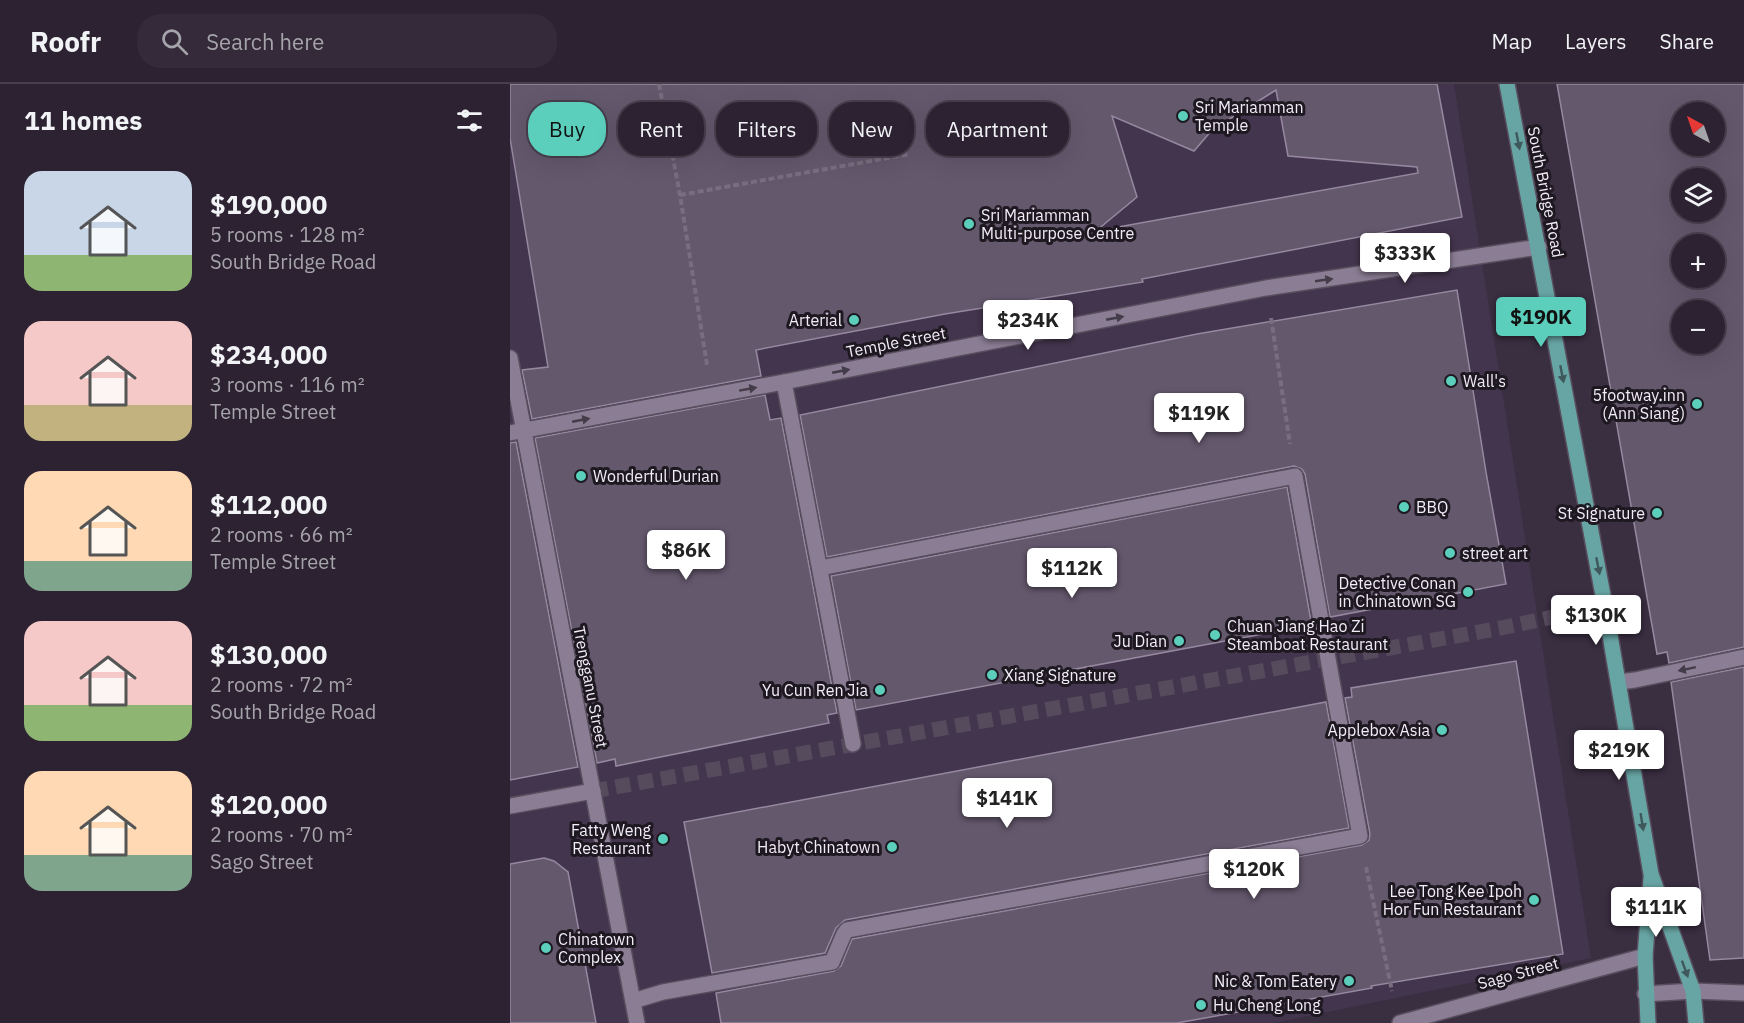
<!DOCTYPE html>
<meta charset="utf-8">
<style>
:root{--surface:#2c2231;--page:#342a39;--text:#f1f3f6;--muted:#a6a4ab;--line:#483f4d;--accent:#5bcebc}
body{margin:0;font-family:"IBM Plex Sans",sans-serif;background:var(--page);color:var(--text);height:100vh;display:flex;flex-direction:column;font-size:22px;white-space:nowrap}
*{box-sizing:border-box;margin:0}
p{font-size:20px;color:var(--muted)}
.icon{flex:none;width:33px;height:33px;fill:none;stroke:currentColor;stroke-width:2;stroke-linecap:round;stroke-linejoin:round}
.map{position:relative;flex:1;overflow:hidden}
.panel{display:flex;flex-direction:column;background:var(--surface);width:510px}
.panel>*{flex:none}
.banner{position:absolute;left:18px;top:18px;width:570px;height:54px;display:flex;gap:12px}
.needle{width:39px;rotate:320deg}
.tools{position:absolute;left:1161px;top:18px;display:grid;gap:12px}
.tools a{display:grid;place-items:center;width:54px;height:54px;border-radius:50%;background:var(--surface);box-shadow:0 6px 24px #0002,0 0 0 2px var(--line);font-size:30px}
.price{position:absolute;translate:-50% -51px;padding:0 14px;border-radius:6px;background:#fff;color:#222;font-size:20px;line-height:39px;filter:drop-shadow(0 2px 3px #0008)}
.price::after{content:'';position:absolute;left:50%;top:36px;width:18px;height:14px;margin-left:-9px;background:inherit;clip-path:polygon(0 0,100% 0,50% 100%)}
.price.active{background:var(--accent);color:#111}
ul{padding:0;list-style:none}
li{display:flex;align-items:center;gap:18px;height:150px;padding:0 24px}
li span{display:grid;place-items:center;flex:none;width:168px;height:120px;border-radius:18px;color:#555}
li>.icon{margin-inline-start:auto}
span .icon{width:72px;height:72px;fill:#fffc;stroke-width:1}
li b{font-size:26px}
h2{display:flex;justify-content:space-between;align-items:center;height:72px;padding:0 24px;font-size:26px}
.pill{padding:0 21px;border-radius:24px;background:var(--surface);box-shadow:0 6px 24px #0002,0 0 0 2px var(--line);font-size:21px;line-height:54px}
.pill.active{background:var(--accent);color:#111}
header{display:flex;align-items:center;gap:36px;box-sizing:border-box;height:84px;padding:0 30px;background:var(--surface);border-bottom:2px solid var(--line)}
header strong{font-size:28px}
nav{display:flex;gap:33px;margin-inline-start:auto;font-size:21px}
.search{width:420px;height:54px;background:var(--page);display:flex;align-items:center;gap:15px;box-sizing:border-box;padding:0 21px;border-radius:24px;color:var(--muted);font-size:22px}
main{display:flex;flex:1;min-height:0}
.map>svg:first-child{display:block}
.built{fill:#44354e}
.building{fill:#64586d;stroke:#96889f;stroke-width:1.5;fill-rule:evenodd}
.lines{fill:none;stroke-linecap:round;stroke-linejoin:round}
.minor-tunnel{stroke:#564a5d;stroke-width:15;stroke-dasharray:15 8;stroke-linecap:butt}
.minor-casing{stroke:#584e5e;stroke-width:18}
.major-casing{stroke:#584e5e;stroke-width:18}
.path{stroke:#786e7f;stroke-width:4;stroke-dasharray:6 3;stroke-linecap:butt}
.minor{stroke:#8b7d94;stroke-width:15}
.major{stroke:#67a5a4;stroke-width:15}
.oneway{fill:#3f585c}
.oneway2{fill:#443c49}
.poi-dot{fill:#5bcebc;stroke:#1e1921;stroke-width:2}
.labels{text-anchor:middle;dominant-baseline:central;stroke-width:6;stroke-linejoin:round;paint-order:stroke}
.poi-label{font-size:16px;fill:#f3ecf9;stroke:#1e1921;text-anchor:end}
.street-label{font-size:16px;fill:#f3ecf9;stroke:#1e1921}
</style>
<header>
<strong>Roofr</strong>
<div class="search"><svg class="icon" aria-label="search" viewBox="0 0 24 24"><circle cx="10" cy="10" r="6"/><path d="M15 15l6 6"/></svg>Search here</div>
<nav><a>Map</a><a>Layers</a><a>Share</a></nav>
</header>
<main>
<section class="panel">
<h2>11 homes<svg class="icon" aria-label="filters" viewBox="0 0 24 24"><path d="M4 7h16M4 17h16"/><circle cx="9" cy="7" r="2"/><circle cx="15" cy="17" r="2"/></svg></h2>
<ul>
<li><span style="background:linear-gradient(#c9d6e8 70%,#8fb573 0)"><svg class="icon" aria-label="home" viewBox="0 0 24 24"><path d="M3 11l9-7 9 7M6 9v11h12V9"/></svg></span><div><b>$190,000</b><p>5 rooms · 128 m²</p><p>South Bridge Road</p></div></li>
<li><span style="background:linear-gradient(#f6c9c9 70%,#c2b280 0)"><svg class="icon" aria-label="home" viewBox="0 0 24 24"><path d="M3 11l9-7 9 7M6 9v11h12V9"/></svg></span><div><b>$234,000</b><p>3 rooms · 116 m²</p><p>Temple Street</p></div></li>
<li><span style="background:linear-gradient(#ffd9b3 75%,#7fa58c 0)"><svg class="icon" aria-label="home" viewBox="0 0 24 24"><path d="M3 11l9-7 9 7M6 9v11h12V9"/></svg></span><div><b>$112,000</b><p>2 rooms · 66 m²</p><p>Temple Street</p></div></li>
<li><span style="background:linear-gradient(#f6c9c9 70%,#8fb573 0)"><svg class="icon" aria-label="home" viewBox="0 0 24 24"><path d="M3 11l9-7 9 7M6 9v11h12V9"/></svg></span><div><b>$130,000</b><p>2 rooms · 72 m²</p><p>South Bridge Road</p></div></li>
<li><span style="background:linear-gradient(#ffd9b3 70%,#7fa58c 0)"><svg class="icon" aria-label="home" viewBox="0 0 24 24"><path d="M3 11l9-7 9 7M6 9v11h12V9"/></svg></span><div><b>$120,000</b><p>2 rooms · 70 m²</p><p>Sago Street</p></div></li>
</ul>
</section>
<div class="map">
<svg width="1234" height="939" viewBox="0 0 1234 939">
<rect width="100%" height="100%" fill="#3a2e41"/>
<!-- built -->
<polygon class="built" points="0,0 944,0 1081,874 764,939 0,939"/>
<!-- building -->
<g class="building">
<path d="M 0,0 L 927,0 L 952,133 L 632,195 L 633,198 L 435,230 L 246,266 L 251,292 L 22,335 L 12,286 L 38,283 L 0,54 ZM 766,6 L 778,72 L 907,83 L 908,89 L 586,147 L 627,113 L 602,32 L 684,67 L 702,46 Z"/>
<path d="M 1047,0 L 1234,0 L 1234,563 L 1159,579 L 1157,568 L 1147,570 ZM 1172,28 L 1204,28 L 1204,62 L 1172,62 ZM 1172,94 L 1204,94 L 1204,128 L 1172,128 ZM 1172,160 L 1204,160 L 1204,194 L 1172,194 ZM 1172,226 L 1204,226 L 1204,260 L 1172,260 Z"/>
<polygon points="947,206 976,388 996,500 820,533 795,390 792,385 784,382 317,473 290,331 687,250"/>
<polygon points="255,311 260,336 271,334 327,629 317,631 319,639 106,682 105,675 87,679 25,354"/>
<polygon points="6,358 68,683 0,696 0,359"/>
<polygon points="777,403 801,537 796,538 796,542 346,626 321,492"/>
<polygon points="1006,577 1053,870 861,902 862,904 667,939 211,939 206,909 324,887 331,882 342,855 852,761 859,756 860,750 835,614 842,613 841,604"/>
<polygon points="1234,583 1234,874 1200,876 1161,598"/>
<polygon points="816,618 839,744 335,836 326,844 315,869 202,889 174,738"/>
<polygon points="34,774 44,777 58,788 86,939 0,939 0,780"/>
</g>
<g class="lines">
<!-- minor-tunnel -->
<polyline class="minor-tunnel" points="83,707 991,544 1095,522"/>
<!-- minor casing -->
<g class="minor-casing">
<g id="minor">
<polyline points="0,274 127,939"/>
<polyline points="274,298 343,660"/>
<polyline points="0,349 274,298 756,204 1029,163"/>
<polyline points="1109,598 1125,596 1234,573"/>
<polyline points="0,722 83,707"/>
<polyline points="1135,910 1183,907 1234,909"/>
<polyline points="123,917 153,908 322,878 334,850 337,846 850,752 785,392 310,484"/>
<polyline points="890,939 1135,872"/>
</g>
</g>
<!-- major casing -->
<g class="major-casing">
<g id="major">
<polyline points="997,0 1095,522 1141,790 1183,907 1186,939"/>
<polyline points="1138,939 1135,872 1141,795"/>
</g>
</g>
<!-- path -->
<g class="path">
<polyline points="149,0 170,111 197,281"/>
<polyline points="170,111 400,70"/>
<polyline points="761,234 780,360"/>
<polyline points="856,783 882,907"/>
</g>
<!-- minor -->
<use href="#minor" class="minor"/>
<!-- major -->
<use href="#major" class="major"/>
</g>
<!-- one-way arrows -->
<defs><path id="oneway-solid" d="M-6-.8H1V-3.2L6.5 0L1 3.2V.8H-6Z" transform="scale(1.5)"/></defs>
<g class="oneway">
<use href="#oneway-solid" transform="translate(1008 57) rotate(79)"/>
<use href="#oneway-solid" transform="translate(1052 290) rotate(79)"/>
<use href="#oneway-solid" transform="translate(1088 482) rotate(79)"/>
<use href="#oneway-solid" transform="translate(1132 738) rotate(81)"/>
<use href="#oneway-solid" transform="translate(1175 885) rotate(70)"/>
</g>
<g class="oneway2">
<use href="#oneway-solid" transform="translate(814 196) rotate(-8)"/>
<use href="#oneway-solid" transform="translate(605 234) rotate(-11)"/>
<use href="#oneway-solid" transform="translate(331 287) rotate(-11)"/>
<use href="#oneway-solid" transform="translate(238 305) rotate(-10)"/>
<use href="#oneway-solid" transform="translate(71 336) rotate(-11)"/>
<use href="#oneway-solid" transform="translate(1177 585) rotate(168)"/>
</g>
<!-- markers -->
<g class="poi-dot">
<circle cx="673" cy="32" r="6"/>
<circle cx="459" cy="140" r="6"/>
<circle cx="344" cy="236" r="6"/>
<circle cx="941" cy="297" r="6"/>
<circle cx="1187" cy="320" r="6"/>
<circle cx="71" cy="392" r="6"/>
<circle cx="894" cy="423" r="6"/>
<circle cx="1147" cy="429" r="6"/>
<circle cx="940" cy="469" r="6"/>
<circle cx="958" cy="508" r="6"/>
<circle cx="705" cy="551" r="6"/>
<circle cx="669" cy="557" r="6"/>
<circle cx="482" cy="591" r="6"/>
<circle cx="370" cy="606" r="6"/>
<circle cx="932" cy="646" r="6"/>
<circle cx="153" cy="755" r="6"/>
<circle cx="382" cy="763" r="6"/>
<circle cx="1024" cy="816" r="6"/>
<circle cx="36" cy="864" r="6"/>
<circle cx="839" cy="897" r="6"/>
<circle cx="691" cy="921" r="6"/>
</g>
<g class="labels">
<!-- poi labels -->
<g class="poi-label">
<text x="685" y="23" text-anchor="start">Sri Mariamman<tspan x="685" dy="18">Temple</tspan></text>
<text x="471" y="131" text-anchor="start">Sri Mariamman<tspan x="471" dy="18">Multi-purpose Centre</tspan></text>
<text x="332" y="236">Arterial</text>
<text x="953" y="297" text-anchor="start">Wall's</text>
<text x="1175" y="311">5footway.inn<tspan x="1175" dy="18">(Ann Siang)</tspan></text>
<text x="83" y="392" text-anchor="start">Wonderful Durian</text>
<text x="906" y="423" text-anchor="start">BBQ</text>
<text x="1135" y="429">St Signature</text>
<text x="952" y="469" text-anchor="start">street art</text>
<text x="946" y="499">Detective Conan<tspan x="946" dy="18">in Chinatown SG</tspan></text>
<text x="717" y="542" text-anchor="start">Chuan Jiang Hao Zi<tspan x="717" dy="18">Steamboat Restaurant</tspan></text>
<text x="657" y="557">Ju Dian</text>
<text x="494" y="591" text-anchor="start">Xiang Signature</text>
<text x="358" y="606">Yu Cun Ren Jia</text>
<text x="920" y="646">Applebox Asia</text>
<text x="141" y="746">Fatty Weng<tspan x="141" dy="18">Restaurant</tspan></text>
<text x="370" y="763">Habyt Chinatown</text>
<text x="1012" y="807">Lee Tong Kee Ipoh<tspan x="1012" dy="18">Hor Fun Restaurant</tspan></text>
<text x="48" y="855" text-anchor="start">Chinatown<tspan x="48" dy="18">Complex</tspan></text>
<text x="827" y="897">Nic &amp; Tom Eatery</text>
<text x="703" y="921" text-anchor="start">Hu Cheng Long</text>
</g>
<!-- street labels -->
<g class="street-label">
<text transform="translate(1036 108) rotate(79)">South Bridge Road</text>
<text transform="translate(386 258) rotate(-11)">Temple Street</text>
<text transform="translate(81 603) rotate(79)">Trengganu Street</text>
<text transform="translate(1008 889) rotate(-15)">Sago Street</text>
</g>
</g>
</svg>
<div class="tools">
<a><svg class="needle" viewBox="-14 -14 28 28"><path d="M0-13l5 13h-10z" fill="#e53935"/><path d="M0 13l5-13h-10z" fill="#a6a4ab"/></svg></a>
<a><svg class="icon" aria-label="layers" viewBox="0 0 24 24"><path d="M12 4l9 5-9 5-9-5zM3 14l9 5 9-5"/></svg></a>
<a>+</a>
<a>−</a>
</div>
<b class="price" style="left:895px;top:200px">$333K</b>
<b class="price active" style="left:1031px;top:264px">$190K</b>
<b class="price" style="left:518px;top:267px">$234K</b>
<b class="price" style="left:689px;top:360px">$119K</b>
<b class="price" style="left:176px;top:497px">$86K</b>
<b class="price" style="left:562px;top:515px">$112K</b>
<b class="price" style="left:1086px;top:562px">$130K</b>
<b class="price" style="left:1109px;top:697px">$219K</b>
<b class="price" style="left:497px;top:745px">$141K</b>
<b class="price" style="left:744px;top:816px">$120K</b>
<b class="price" style="left:1146px;top:854px">$111K</b>
<div class="banner">
<a class="pill active">Buy</a>
<a class="pill">Rent</a>
<a class="pill">Filters</a>
<a class="pill">New</a>
<a class="pill">Apartment</a>
</div>
</div>
</main>
